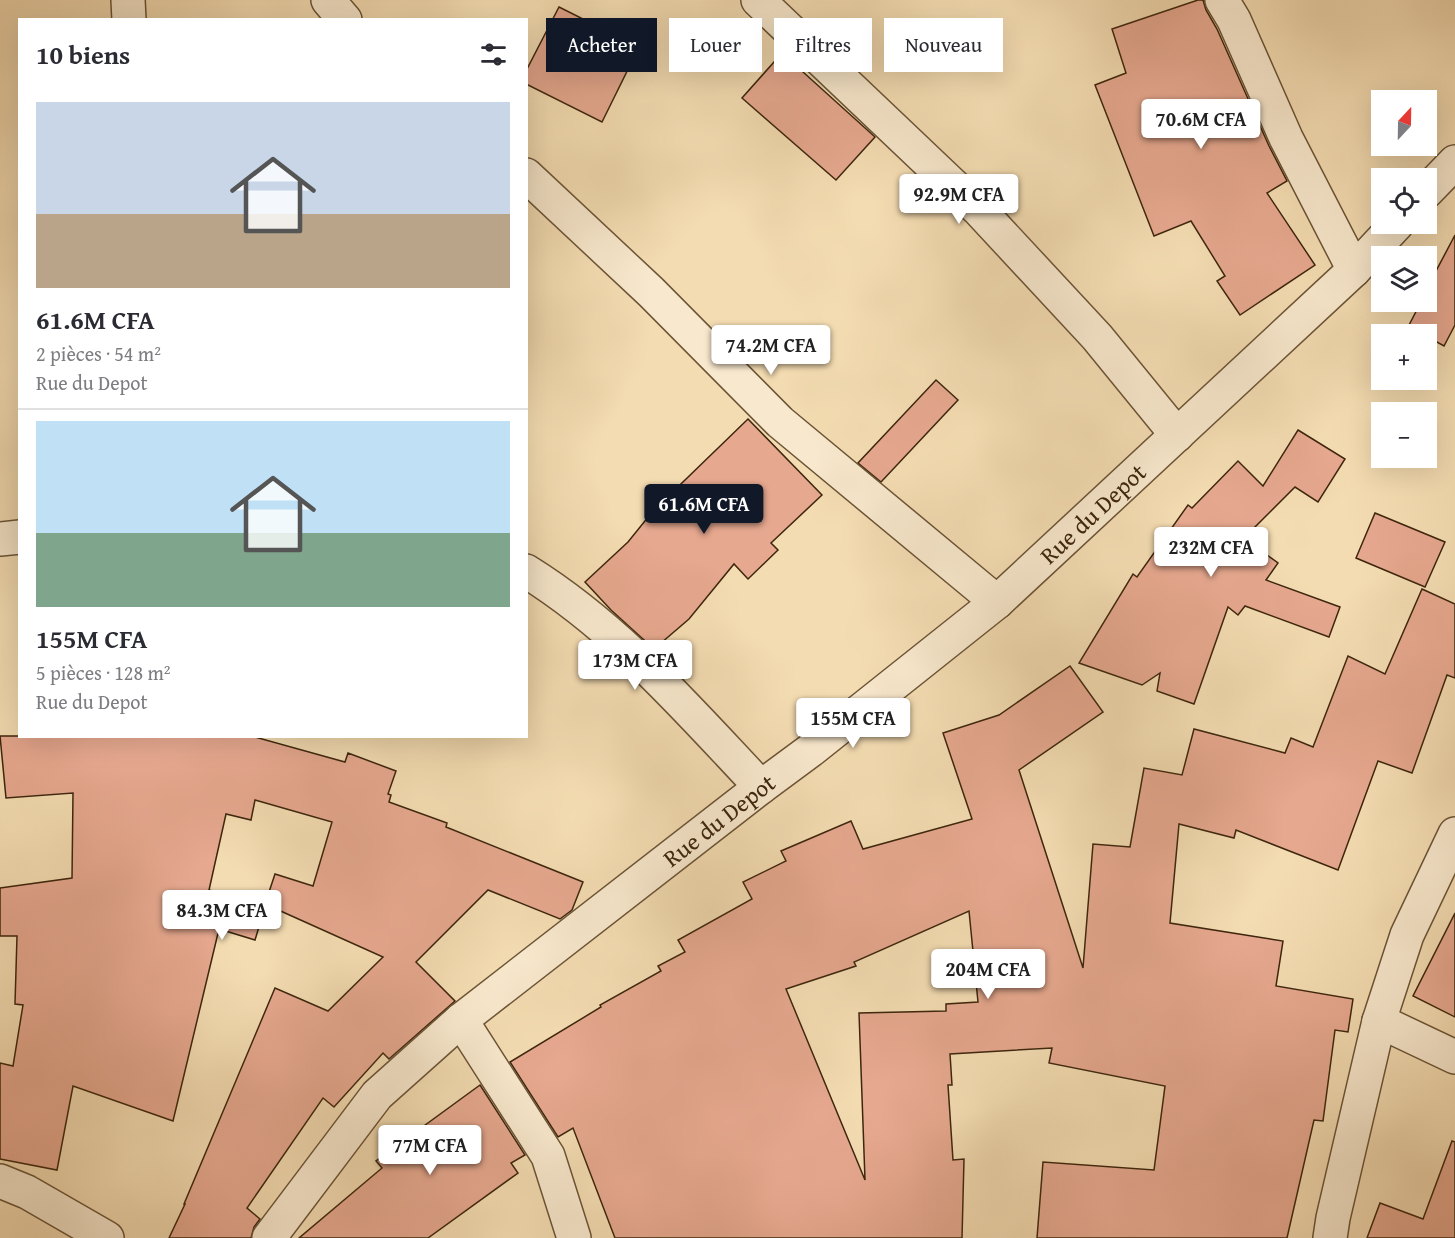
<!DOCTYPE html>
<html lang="fr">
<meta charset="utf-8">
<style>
:root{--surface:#fff;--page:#f2f2f3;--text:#2b2b33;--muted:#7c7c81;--line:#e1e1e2;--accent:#111827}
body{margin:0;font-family:"Gentium Book Plus",serif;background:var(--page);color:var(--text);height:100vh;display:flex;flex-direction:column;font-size:22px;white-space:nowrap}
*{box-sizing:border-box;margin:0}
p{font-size:20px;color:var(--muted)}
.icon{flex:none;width:33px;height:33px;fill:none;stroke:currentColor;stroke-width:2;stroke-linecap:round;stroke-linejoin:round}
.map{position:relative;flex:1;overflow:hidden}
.side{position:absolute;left:18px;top:18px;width:510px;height:720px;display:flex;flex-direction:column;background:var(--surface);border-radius:0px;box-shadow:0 6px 24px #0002}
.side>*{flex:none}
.banner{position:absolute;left:546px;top:18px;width:570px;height:54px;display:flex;gap:12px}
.needle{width:39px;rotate:22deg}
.buttons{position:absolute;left:1371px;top:90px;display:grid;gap:12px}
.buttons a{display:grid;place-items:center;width:66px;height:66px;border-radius:0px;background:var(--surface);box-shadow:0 6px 24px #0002;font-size:30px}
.price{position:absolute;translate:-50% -51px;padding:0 14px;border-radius:6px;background:#fff;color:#222;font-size:20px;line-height:39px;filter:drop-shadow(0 2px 3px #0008)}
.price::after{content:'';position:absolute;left:50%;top:36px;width:18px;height:14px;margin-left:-9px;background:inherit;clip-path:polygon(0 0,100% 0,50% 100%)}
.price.active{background:var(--accent);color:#fff}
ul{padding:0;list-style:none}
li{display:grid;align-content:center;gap:12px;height:318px;padding:0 18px}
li+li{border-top:2px solid var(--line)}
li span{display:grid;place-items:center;height:186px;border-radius:0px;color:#555}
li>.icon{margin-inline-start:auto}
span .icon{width:108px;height:108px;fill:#fffc;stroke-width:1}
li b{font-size:26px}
h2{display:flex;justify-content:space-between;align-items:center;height:72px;padding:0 18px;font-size:26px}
.pill{padding:0 21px;border-radius:0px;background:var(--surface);box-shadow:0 6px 24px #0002;font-size:21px;line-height:54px}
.pill.active{background:var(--accent);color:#fff}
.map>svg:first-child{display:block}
.building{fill:#e6a88f;stroke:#3d260d;stroke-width:1.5;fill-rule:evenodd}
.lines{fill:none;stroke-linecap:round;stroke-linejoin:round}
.minor-casing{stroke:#6b5436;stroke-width:36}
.tertiary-casing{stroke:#6b5436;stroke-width:36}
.minor{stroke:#f8e8cd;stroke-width:33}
.tertiary{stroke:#f8e8cd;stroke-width:33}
.labels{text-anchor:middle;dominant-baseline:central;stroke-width:4.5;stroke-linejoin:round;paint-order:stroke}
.street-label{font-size:24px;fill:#3d260d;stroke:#f8e8cd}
</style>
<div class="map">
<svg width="1455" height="1238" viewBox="0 0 1455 1238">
<rect width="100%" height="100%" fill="#f4dcb2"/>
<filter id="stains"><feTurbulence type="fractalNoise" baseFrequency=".00333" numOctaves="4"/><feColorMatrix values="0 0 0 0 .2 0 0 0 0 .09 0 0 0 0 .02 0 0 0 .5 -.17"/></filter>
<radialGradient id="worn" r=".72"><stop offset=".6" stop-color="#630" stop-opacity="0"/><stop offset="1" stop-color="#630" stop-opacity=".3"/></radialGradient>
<!-- building -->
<g class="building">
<polygon points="1198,0 1203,0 1206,10 1217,29 1269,146 1287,181 1267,193 1315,265 1240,315 1217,281 1225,276 1191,221 1154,236 1095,85 1126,73 1112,29"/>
<polygon points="559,7 639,47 602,122 526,84 526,71"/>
<polygon points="782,53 875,137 836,180 742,98"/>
<polygon points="1455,235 1455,325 1444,346 1426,336 1426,334 1408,327 1421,302 1426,302 1426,290"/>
<polygon points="936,380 958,400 881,482 858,463"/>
<polygon points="748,419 822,495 771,543 778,550 748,579 734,564 689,619 654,649 611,610 585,582 628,542 653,511"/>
<polygon points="1298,430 1345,459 1318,502 1295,487 1244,538 1278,563 1266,580 1340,607 1329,637 1245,606 1238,615 1228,607 1194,704 1157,691 1160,673 1142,685 1079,663 1133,574 1137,577 1188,505 1192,508 1238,461 1263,486"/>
<polygon points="1375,513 1445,542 1425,587 1356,558"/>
<path d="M 1422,589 L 1455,604 L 1455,678 L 1447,675 L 1412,773 L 1378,761 L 1338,870 L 1236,830 L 1234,838 L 1179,824 L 1170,923 L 1283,941 L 1276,986 L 1353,999 L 1348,1032 L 1335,1030 L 1323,1121 L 1314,1120 L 1287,1238 L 1037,1238 L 1043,1162 L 1154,1170 L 1165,1086 L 1049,1063 L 1052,1048 L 950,1054 L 952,1085 L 948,1085 L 953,1160 L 964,1159 L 962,1238 L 615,1238 L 573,1128 L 558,1137 L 510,1062 L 601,1007 L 600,1005 L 661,971 L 658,966 L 685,952 L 678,940 L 752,899 L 743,882 L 786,861 L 781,851 L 851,821 L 863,849 L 972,819 L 943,733 L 999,715 L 1070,666 L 1103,712 L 1019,770 L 1083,968 L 1093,844 L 1130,847 L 1144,768 L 1182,775 L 1194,729 L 1285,753 L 1291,738 L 1313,747 L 1348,656 L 1385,674 ZM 969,911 L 978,1002 L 946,1004 L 946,1011 L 859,1013 L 865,1180 L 786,989 L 856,966 L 854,962 Z"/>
<polygon points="0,736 251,736 345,762 348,753 396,771 388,794 391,795 389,802 447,823 446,827 583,882 572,910 560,919 488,890 416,962 455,1001 389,1059 383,1053 334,1107 323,1098 247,1208 260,1219 254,1227 251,1238 169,1238 185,1204 184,1204 275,988 328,1011 383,957 265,904 275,874 313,886 332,822 255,800 251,820 226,814 209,890 265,907 255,940 219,929 173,1121 73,1086 57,1170 0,1159 0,1063 13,1066 23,1005 15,1004 17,936 0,936 0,888 72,878 73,793 6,798"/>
<polygon points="1455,913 1455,1017 1413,996"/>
<polygon points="480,1085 525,1155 511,1163 518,1173 428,1238 299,1238 382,1168 376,1161"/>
<polygon points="1452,1141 1455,1142 1455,1238 1367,1238 1380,1203 1423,1219"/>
</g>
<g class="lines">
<!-- minor casing -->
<g class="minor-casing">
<g id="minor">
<polyline points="128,0 129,20"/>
<polyline points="328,0 345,20"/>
<polyline points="758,0 979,210 1097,337 1177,435"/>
<polyline points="1222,0 1234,20 1286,138 1354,270"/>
<polyline points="526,175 651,292 780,422 997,602"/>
<polyline points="0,539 20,537"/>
<path d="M 526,571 C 618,628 688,710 761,787"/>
<polyline points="461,1020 548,1156 574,1238"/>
<polyline points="1379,1021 1455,1057"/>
<polyline points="0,1181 27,1192 107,1238"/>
<polyline points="1330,1238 1333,1218 1379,1021 1407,935 1455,834"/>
</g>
</g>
<!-- tertiary casing -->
<g class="tertiary-casing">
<g id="tertiary">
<polyline points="1426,192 1455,162"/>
<path id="s1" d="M 269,1238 L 377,1095 L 461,1020 L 761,787 L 811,750 L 997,602 L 1354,270 L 1397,224"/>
</g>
</g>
<!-- minor -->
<use href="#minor" class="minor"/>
<!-- tertiary -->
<use href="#tertiary" class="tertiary"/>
</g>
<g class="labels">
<!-- street labels -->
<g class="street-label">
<text stroke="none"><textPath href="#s1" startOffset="1102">Rue du Depot</textPath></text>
<text stroke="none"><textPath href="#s1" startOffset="618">Rue du Depot</textPath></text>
</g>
</g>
<rect width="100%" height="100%" filter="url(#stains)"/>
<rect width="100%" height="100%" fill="url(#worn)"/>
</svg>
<div class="buttons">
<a><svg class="needle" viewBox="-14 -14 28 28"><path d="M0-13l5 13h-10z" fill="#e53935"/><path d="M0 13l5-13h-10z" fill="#7c7c81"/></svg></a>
<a><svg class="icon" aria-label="locate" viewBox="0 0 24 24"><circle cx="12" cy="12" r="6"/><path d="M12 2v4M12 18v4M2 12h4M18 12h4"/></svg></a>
<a><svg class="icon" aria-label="layers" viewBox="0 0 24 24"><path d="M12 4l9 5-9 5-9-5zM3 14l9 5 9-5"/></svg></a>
<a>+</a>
<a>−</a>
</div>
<b class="price" style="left:1201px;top:150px">70.6M CFA</b>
<b class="price" style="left:959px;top:225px">92.9M CFA</b>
<b class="price" style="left:771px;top:376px">74.2M CFA</b>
<b class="price active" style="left:704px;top:535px">61.6M CFA</b>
<b class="price" style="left:1211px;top:578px">232M CFA</b>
<b class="price" style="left:635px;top:691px">173M CFA</b>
<b class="price" style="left:853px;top:749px">155M CFA</b>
<b class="price" style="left:222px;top:941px">84.3M CFA</b>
<b class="price" style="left:988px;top:1000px">204M CFA</b>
<b class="price" style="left:430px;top:1176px">77M CFA</b>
<div class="banner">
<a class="pill active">Acheter</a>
<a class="pill">Louer</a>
<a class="pill">Filtres</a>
<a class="pill">Nouveau</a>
</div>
<section class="side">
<h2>10 biens<svg class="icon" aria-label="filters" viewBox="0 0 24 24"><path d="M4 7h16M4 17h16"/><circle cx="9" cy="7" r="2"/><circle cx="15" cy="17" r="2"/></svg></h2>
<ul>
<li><span style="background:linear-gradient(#c9d6e8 60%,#b9a48a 0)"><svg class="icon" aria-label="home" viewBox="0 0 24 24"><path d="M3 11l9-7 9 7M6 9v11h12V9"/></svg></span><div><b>61.6M CFA</b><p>2 pièces · 54 m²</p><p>Rue du Depot</p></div></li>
<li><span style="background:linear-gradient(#bfe0f5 60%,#7fa58c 0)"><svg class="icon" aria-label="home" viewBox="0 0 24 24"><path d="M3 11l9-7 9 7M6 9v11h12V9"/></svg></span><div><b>155M CFA</b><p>5 pièces · 128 m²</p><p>Rue du Depot</p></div></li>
</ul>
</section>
</div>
